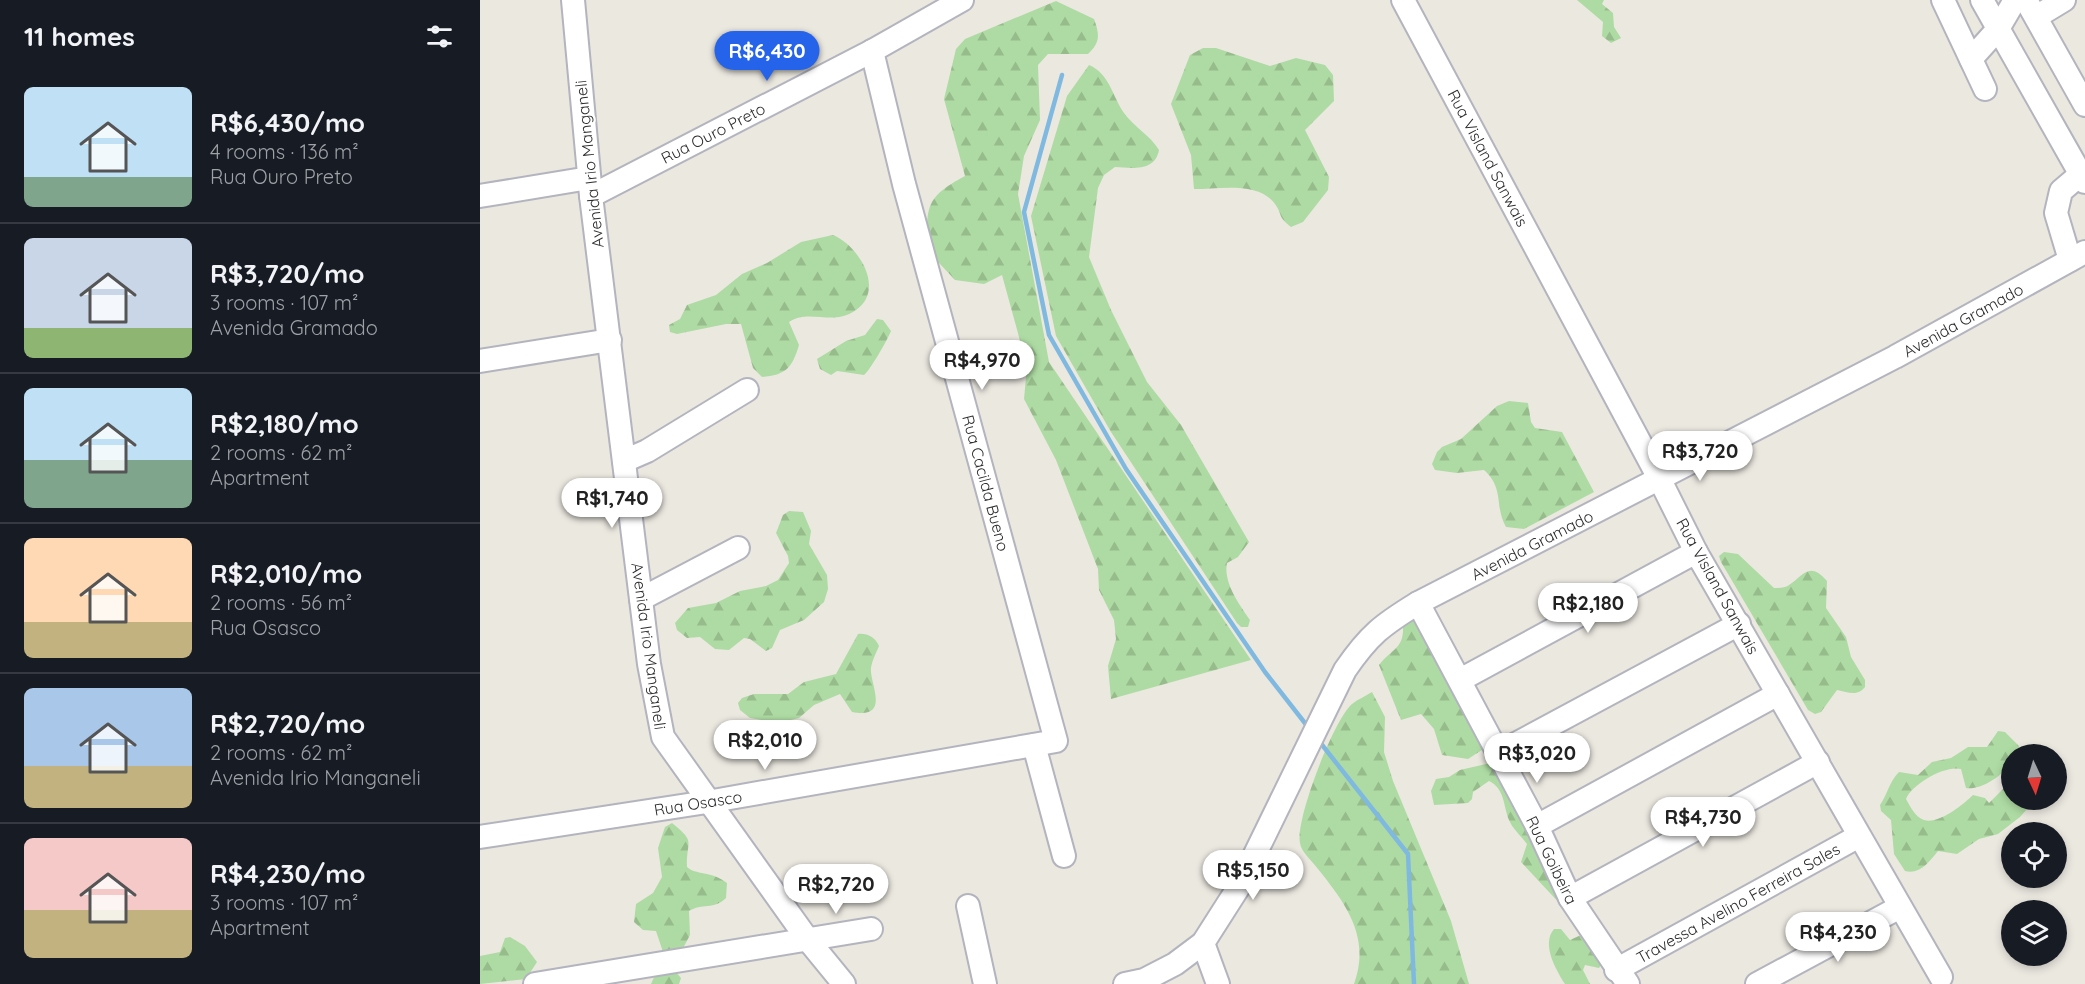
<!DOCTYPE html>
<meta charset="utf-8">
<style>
:root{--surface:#171b24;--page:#242831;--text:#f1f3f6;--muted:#9ea1a6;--line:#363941;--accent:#2563eb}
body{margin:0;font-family:Quicksand,sans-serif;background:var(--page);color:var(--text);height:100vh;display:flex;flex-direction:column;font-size:22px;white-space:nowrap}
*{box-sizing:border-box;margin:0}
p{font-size:20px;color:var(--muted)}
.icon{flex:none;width:33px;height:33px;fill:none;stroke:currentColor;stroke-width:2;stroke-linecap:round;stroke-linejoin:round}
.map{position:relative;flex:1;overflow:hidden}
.sheet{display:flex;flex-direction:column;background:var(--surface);width:480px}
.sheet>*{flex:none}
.needle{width:39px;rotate:176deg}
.fabs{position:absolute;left:1521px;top:744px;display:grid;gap:12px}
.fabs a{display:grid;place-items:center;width:66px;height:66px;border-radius:50%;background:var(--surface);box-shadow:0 3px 9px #0003;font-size:30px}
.price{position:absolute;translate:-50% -51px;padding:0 14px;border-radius:21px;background:#fff;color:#222;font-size:20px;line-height:39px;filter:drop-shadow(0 2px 3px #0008)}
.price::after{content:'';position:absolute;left:50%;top:36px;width:18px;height:14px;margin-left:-9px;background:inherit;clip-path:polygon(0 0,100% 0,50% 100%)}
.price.selected{background:var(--accent);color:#fff}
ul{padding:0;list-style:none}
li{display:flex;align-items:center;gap:18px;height:150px;padding:0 24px}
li+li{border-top:2px solid var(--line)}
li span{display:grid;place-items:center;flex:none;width:168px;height:120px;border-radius:9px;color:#555}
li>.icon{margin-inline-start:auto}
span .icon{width:72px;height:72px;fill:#fffc;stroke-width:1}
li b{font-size:26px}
h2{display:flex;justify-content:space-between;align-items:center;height:72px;padding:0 24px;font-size:26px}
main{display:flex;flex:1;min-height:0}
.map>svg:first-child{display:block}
.forest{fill:url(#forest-firs)}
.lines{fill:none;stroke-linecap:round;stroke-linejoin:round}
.stream{stroke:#80b9e0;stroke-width:4.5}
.minor-casing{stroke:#b3b4be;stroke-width:26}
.minor{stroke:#fff;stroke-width:22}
.labels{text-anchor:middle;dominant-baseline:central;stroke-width:4.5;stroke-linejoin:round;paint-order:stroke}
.street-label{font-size:16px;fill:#2c2c2c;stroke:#fff}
</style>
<main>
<section class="sheet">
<h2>11 homes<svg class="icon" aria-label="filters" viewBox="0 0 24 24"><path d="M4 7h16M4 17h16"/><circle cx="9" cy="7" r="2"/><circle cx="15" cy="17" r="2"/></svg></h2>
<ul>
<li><span style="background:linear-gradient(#bfe0f5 75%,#7fa58c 0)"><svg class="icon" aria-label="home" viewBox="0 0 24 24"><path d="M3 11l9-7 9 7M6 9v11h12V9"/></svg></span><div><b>R$6,430/mo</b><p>4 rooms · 136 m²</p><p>Rua Ouro Preto</p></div></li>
<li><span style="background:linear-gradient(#c9d6e8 75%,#8fb573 0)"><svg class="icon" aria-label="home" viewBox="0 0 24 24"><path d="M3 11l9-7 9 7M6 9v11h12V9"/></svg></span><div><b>R$3,720/mo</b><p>3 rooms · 107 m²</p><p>Avenida Gramado</p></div></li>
<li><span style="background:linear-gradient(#bfe0f5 60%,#7fa58c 0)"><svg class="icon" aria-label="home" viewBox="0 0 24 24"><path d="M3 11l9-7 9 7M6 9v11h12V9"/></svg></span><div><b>R$2,180/mo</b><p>2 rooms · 62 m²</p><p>Apartment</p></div></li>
<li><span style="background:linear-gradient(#ffd9b3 70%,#c2b280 0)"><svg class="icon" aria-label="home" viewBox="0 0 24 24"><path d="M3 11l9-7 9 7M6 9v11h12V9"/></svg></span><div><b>R$2,010/mo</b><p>2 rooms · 56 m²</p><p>Rua Osasco</p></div></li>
<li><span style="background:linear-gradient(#a9c7e8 65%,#c2b280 0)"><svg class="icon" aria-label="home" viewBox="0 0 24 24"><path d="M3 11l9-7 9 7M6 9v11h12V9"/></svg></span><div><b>R$2,720/mo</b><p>2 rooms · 62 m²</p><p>Avenida Irio Manganeli</p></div></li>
<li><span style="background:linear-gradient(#f6c9c9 60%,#c2b280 0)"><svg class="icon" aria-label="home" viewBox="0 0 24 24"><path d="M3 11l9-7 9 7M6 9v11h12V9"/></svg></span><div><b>R$4,230/mo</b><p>3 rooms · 107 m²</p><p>Apartment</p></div></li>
</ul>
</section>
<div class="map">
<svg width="1605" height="984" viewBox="0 0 1605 984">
<defs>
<pattern id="forest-firs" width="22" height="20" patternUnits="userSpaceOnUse" patternTransform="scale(1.5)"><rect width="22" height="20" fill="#aedba3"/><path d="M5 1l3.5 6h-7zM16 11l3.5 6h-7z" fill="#96bc8c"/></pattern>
</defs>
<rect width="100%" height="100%" fill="#ebe8e0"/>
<!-- forest -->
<g class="forest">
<polygon points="1097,0 1124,0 1122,4 1133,13 1134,27 1141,38 1131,43 1122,36 1123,22"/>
<path d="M 576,1 L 614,19 C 620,35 620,43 608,54 L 568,54 L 558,65 L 560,120 L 544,156 L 538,194 L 569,362 L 771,660 L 631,699 L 628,666 L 636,639 L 634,620 L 619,590 L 618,569 L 576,460 L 544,399 L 547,366 L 522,275 L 504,284 L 475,280 L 446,249 C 448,206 444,198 485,176 L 464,99 L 476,49 L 485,39 Z"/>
<path d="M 723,48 L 736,48 L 790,66 L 816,58 L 845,65 L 853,75 L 854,101 L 825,130 L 849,177 L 848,190 L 823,222 L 811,227 C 797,216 803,215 795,204 C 779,181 739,189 714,189 L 711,155 L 691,104 L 710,55 Z"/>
<path d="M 609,65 C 630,74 632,96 644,113 C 654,127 670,135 679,150 C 675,172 652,168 635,167 L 624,175 L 618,188 L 609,257 L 631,310 L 667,382 L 701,425 L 769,542 L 758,557 L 747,563 C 743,583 760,605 770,620 L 768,627 L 761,627 L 757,623 L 631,432 L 576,336 L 551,216 L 587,96 Z"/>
<path d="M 353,235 C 378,245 406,289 376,310 C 353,327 330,308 309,322 L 319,345 C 312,368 306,375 282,377 L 273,368 L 261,324 L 246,324 L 197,334 L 190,332 L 189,325 L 200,319 L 207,305 L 236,295 L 262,274 L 287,263 L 321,242 Z"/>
<path d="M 397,319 L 403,320 L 411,331 C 408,339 389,372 384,375 L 357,371 L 351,375 L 340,369 L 337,359 L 366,341 L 385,335 Z"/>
<path d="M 1029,401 L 1048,403 L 1051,422 L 1055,428 L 1082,432 L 1114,492 L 1044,529 L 1026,527 C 1014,506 1025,489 1004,470 L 977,473 L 955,470 L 952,464 L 957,452 L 962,447 L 981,439 L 1017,406 Z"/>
<polygon points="309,511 323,512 331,531 329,544 347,575 348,589 344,602 324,620 300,630 292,648 286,651 270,639 264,638 249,650 235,649 220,637 207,638 197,630 195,623 208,608 236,603 260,591 286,586 298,580 309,563 308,556 296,533 303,515"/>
<path d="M 1244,552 L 1258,554 L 1294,588 C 1299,588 1305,588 1309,585 C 1323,576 1329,560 1347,581 L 1346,608 L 1366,637 L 1371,657 L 1385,680 L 1385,687 C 1377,697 1368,692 1357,690 L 1341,712 L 1335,714 L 1328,710 L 1241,562 L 1239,556 Z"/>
<path d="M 932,618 L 938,618 L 1005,748 L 988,759 L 962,755 L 954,729 L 941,714 L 921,720 L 899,665 C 911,649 924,649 923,627 Z"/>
<path d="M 378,634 C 387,633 395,637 399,646 C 396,653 392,661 391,668 C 389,682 412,720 372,712 L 360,694 L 334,705 L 319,718 L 299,723 L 270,718 L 260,710 L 258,703 L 262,698 L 274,694 L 308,694 L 324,682 L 356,674 Z"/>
<path d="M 892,692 L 905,717 L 904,752 L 913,781 L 971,921 L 989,984 L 874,984 C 891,937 866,904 838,869 C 833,862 821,852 820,843 C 815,820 854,719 872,704 C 878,699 886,696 892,692 Z"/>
<path d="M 1518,731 L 1525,732 L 1539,746 L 1539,753 L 1532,754 C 1532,772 1501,791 1486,788 L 1481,769 C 1465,765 1432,784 1426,799 C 1430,806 1435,817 1444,820 C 1458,825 1484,804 1493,795 L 1505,798 L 1509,803 L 1523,789 L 1531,787 L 1532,800 L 1555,800 L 1540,817 L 1518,834 L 1499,839 L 1477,854 L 1458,851 C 1449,862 1440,875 1425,871 L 1414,854 L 1411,820 L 1401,811 L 1400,805 C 1408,793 1409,782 1419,772 L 1438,775 L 1452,762 L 1471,758 L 1488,747 L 1507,747 Z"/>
<path d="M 1019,761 L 1083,907 L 1041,862 L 1047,844 C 1041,836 1032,828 1029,820 C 1023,805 1025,789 1009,781 L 993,792 L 992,799 L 988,803 L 954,805 L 951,791 L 956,779 L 969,777 L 980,770 Z"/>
<path d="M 192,823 C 217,843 206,840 207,867 C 215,875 232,871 247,883 L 246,898 C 234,910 222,903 209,911 L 210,935 L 200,954 L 183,952 L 176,931 L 163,930 L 154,922 L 156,904 L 173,893 L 182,877 L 178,848 L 185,827 Z"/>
<path d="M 1074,929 L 1081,929 L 1090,940 L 1101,935 L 1123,962 L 1119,968 L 1105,965 L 1103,970 L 1110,984 L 1085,984 C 1076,970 1061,944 1074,929 Z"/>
<polygon points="30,937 45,946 57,962 46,979 0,984 0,956 20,952 25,938"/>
<polygon points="194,970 201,978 199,984 171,984 175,975"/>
</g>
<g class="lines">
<!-- stream -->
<g class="stream">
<polyline points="582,75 544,212 569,335 646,469 785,672 828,727"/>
<polyline points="839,741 928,854 934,984"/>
</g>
<!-- minor casing -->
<g class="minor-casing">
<g id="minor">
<polyline points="93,0 111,196 169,664 183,737 328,940 364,984"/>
<polyline points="923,0 1180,480 1216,552 1461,977"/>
<polyline points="1463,0 1505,89"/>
<polyline points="1502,0 1605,182"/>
<polyline points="1546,0 1605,105"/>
<polyline points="1556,17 1584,0"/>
<polyline points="1491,59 1518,29 1535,0"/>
<polyline points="0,196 109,178"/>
<polyline points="111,196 392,51 482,0"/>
<polyline points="1590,260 1576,213 1581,191 1601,174"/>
<polyline points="0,361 130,340"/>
<polyline points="144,461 167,451 267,390"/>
<polyline points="161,599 258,548"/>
<polyline points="938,603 1057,826 1090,898 1148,984"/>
<polyline points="980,680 1216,552"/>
<polyline points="554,745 584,856"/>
<polyline points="1017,754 1259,624"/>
<polyline points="1057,826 1298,694"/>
<polyline points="0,837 227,802 576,741 424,184 392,51"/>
<polyline points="1090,898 1338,762"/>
<polyline points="488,906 505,984"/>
<polyline points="723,943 738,984"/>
<polyline points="1136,970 1379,836"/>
<polyline points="55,984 391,929"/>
<path d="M 645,984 L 664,980 L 695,964 L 723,943 L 760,885 L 865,670 C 889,635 902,625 938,603 L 1415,357 L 1605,252"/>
<polyline points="1277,984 1420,907"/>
</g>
</g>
<!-- minor -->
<use href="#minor" class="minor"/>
</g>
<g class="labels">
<!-- street labels -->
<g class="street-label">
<text transform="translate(233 133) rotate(-27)">Rua Ouro Preto</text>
<text transform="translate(1008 158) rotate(62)">Rua Visland Sanwais</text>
<text transform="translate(109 164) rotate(-96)">Avenida Irio Manganeli</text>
<text transform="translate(1483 320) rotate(-29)">Avenida Gramado</text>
<text transform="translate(506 483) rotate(75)">Rua Cacilda Bueno</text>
<text transform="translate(1052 545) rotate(-27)">Avenida Gramado</text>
<text transform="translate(1238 586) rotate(61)">Rua Visland Sanwais</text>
<text transform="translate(169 646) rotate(82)">Avenida Irio Manganeli</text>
<text transform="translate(218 803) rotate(-9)">Rua Osasco</text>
<text transform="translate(1072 860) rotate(64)">Rua Goibeira</text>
<text transform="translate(1258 903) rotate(-29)">Travessa Avelino Ferreira Sales</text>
</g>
</g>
</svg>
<div class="fabs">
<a><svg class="needle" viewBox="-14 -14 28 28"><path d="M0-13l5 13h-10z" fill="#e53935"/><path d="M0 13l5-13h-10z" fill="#9ea1a6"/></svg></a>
<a><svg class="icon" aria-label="locate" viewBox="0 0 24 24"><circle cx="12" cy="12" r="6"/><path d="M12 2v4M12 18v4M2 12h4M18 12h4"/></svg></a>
<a><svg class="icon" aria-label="layers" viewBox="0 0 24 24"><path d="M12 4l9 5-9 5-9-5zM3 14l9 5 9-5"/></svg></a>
</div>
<b class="price selected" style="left:287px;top:82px">R$6,430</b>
<b class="price" style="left:502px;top:391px">R$4,970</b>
<b class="price" style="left:1220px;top:482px">R$3,720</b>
<b class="price" style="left:132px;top:529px">R$1,740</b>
<b class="price" style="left:1108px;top:634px">R$2,180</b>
<b class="price" style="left:285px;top:771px">R$2,010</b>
<b class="price" style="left:1057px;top:784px">R$3,020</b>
<b class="price" style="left:1223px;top:848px">R$4,730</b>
<b class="price" style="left:773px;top:901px">R$5,150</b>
<b class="price" style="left:356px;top:915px">R$2,720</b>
<b class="price" style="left:1358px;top:963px">R$4,230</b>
</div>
</main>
